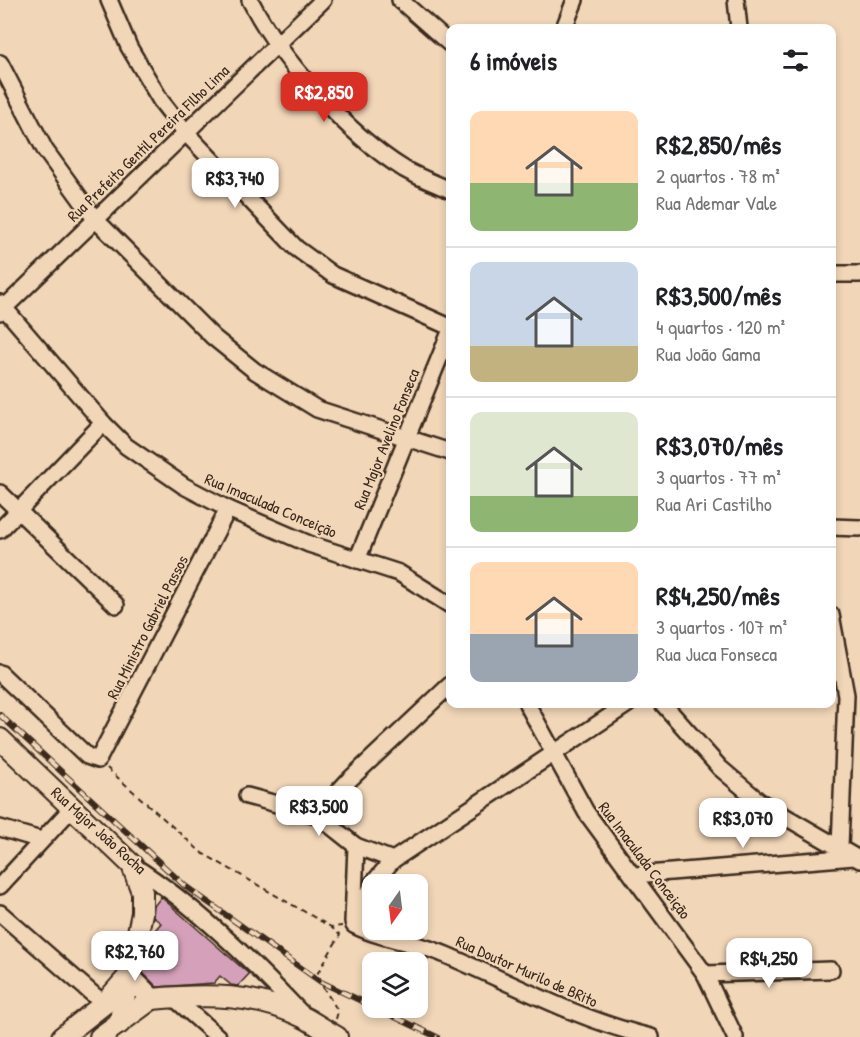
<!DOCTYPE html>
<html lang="pt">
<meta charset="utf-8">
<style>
:root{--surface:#fff;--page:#f2f2f2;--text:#202124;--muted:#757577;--line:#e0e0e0;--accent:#d93025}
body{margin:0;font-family:"Patrick Hand",sans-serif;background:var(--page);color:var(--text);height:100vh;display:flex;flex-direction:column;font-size:22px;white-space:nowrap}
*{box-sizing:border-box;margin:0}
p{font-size:20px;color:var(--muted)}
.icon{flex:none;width:33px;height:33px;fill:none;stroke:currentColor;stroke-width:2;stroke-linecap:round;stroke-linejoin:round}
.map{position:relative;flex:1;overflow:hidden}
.panel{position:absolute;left:446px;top:24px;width:390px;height:684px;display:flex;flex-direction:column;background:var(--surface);border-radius:12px;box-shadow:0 3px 9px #0003}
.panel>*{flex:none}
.needle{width:39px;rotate:194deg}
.fabs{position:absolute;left:362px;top:874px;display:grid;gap:12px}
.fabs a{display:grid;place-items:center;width:66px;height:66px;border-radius:12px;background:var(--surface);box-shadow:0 3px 9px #0003;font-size:30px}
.price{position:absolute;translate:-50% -51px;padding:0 14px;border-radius:12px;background:#fff;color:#222;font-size:20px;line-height:39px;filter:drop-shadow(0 2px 3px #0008)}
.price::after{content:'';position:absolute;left:50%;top:36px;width:18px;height:14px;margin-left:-9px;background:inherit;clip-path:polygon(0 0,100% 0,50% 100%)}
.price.active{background:var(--accent);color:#fff}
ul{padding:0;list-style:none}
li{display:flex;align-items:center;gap:18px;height:150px;padding:0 24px}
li+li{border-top:2px solid var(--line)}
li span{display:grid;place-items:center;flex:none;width:168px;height:120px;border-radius:12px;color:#555}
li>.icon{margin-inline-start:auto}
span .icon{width:72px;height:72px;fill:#fffc;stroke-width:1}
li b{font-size:26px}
h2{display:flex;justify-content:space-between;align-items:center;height:72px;padding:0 24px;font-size:26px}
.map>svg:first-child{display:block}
.building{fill:#d5a1ba;stroke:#3b2a1e;stroke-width:1.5}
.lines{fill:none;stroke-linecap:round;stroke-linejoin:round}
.minor-casing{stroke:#3b2a1e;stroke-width:20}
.major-casing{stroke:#3b2a1e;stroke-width:24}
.path{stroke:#3b2a1e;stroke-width:2;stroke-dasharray:6 4.5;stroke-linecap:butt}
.minor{stroke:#f1d6b8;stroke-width:15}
.major{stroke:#f1d6b8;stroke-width:20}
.rail-casing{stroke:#3b2a1e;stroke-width:6}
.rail{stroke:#f1d6b8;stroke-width:4;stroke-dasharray:11;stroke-linecap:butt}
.labels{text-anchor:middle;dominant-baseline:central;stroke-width:4.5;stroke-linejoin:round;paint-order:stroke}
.street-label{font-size:16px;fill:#3b2a1e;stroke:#f1d6b8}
</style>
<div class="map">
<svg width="860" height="1037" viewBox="0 0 860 1037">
<rect width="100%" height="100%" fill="#f1d6b8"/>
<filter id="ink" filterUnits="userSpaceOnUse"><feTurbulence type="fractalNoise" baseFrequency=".0167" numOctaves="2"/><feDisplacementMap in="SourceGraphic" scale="12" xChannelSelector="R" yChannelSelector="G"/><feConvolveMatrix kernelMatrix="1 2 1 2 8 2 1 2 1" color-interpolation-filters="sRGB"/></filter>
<g filter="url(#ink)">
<!-- building -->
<polygon class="building" points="161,897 249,974 238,986 231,985 220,976 214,983 157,987 142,972 144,962 153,951 147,946 149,937 161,923 153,917 154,906"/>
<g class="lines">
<!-- minor casing -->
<g class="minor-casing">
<g id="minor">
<polyline points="109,0 129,47 161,101 186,133 296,248 333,275 450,327"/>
<path d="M 250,0 C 280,59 347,134 404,169 C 418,177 434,183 450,190"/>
<polyline points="400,0 450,44"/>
<polyline points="736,0 739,28"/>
<polyline points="564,28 575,0"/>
<polyline points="0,63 45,150 95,219 213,337 255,371 317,409 450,452"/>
<polyline points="831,274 860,274"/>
<polyline points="0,303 103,423 126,446 184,486 228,509 309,544 399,573 450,605"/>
<polyline points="0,312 323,0"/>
<polyline points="0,493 116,605"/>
<polyline points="831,527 860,528"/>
<polyline points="0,530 103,423"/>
<polyline points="357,560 450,332"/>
<polyline points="831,615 846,695 840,847"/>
<polyline points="0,673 87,756 98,760 228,509"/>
<polyline points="527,704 586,812 705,974 735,1037"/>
<polyline points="663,704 720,768 760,802 860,860"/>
<polyline points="247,796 317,815 356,846 393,860"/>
<polyline points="317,815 347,782 450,685"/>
<polyline points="0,828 41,840"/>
<path d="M 132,865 C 194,904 251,960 301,1013"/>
<polyline points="635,875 854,857"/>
<polyline points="0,886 72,808"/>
<polyline points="0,913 104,1004"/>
<polyline points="353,922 356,846"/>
<polyline points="354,925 373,883 393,860 628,704"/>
<path d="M 354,925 C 383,940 416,942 446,955 C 514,984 578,1020 651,1037"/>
<polyline points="705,974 831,970"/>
<polyline points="173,997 218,1037"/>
</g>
</g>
<!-- major casing -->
<g class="major-casing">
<g id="major">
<polyline points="0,739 132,865 142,892 142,913 119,1024"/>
<path d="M 129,976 L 152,999 C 205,994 257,993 305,1018 C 316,1024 326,1031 337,1037"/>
<polyline points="62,1037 104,1004 127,978"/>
<polyline points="100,1037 152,999"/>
</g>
</g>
<!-- path -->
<g class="path">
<polyline points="107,768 202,853 331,927"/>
<polyline points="336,1019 338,1011 316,976 340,935 331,927 342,926"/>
</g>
<!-- minor -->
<use href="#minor" class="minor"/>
<!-- major -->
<use href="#major" class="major"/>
<!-- rail casing -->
<g class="rail-casing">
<g id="rail">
<polyline points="0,715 185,886 321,982 372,1006"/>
<polyline points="376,1008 437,1037"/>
</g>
</g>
<!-- rail -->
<use href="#rail" class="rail"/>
</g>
</g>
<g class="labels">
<!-- street labels -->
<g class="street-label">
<text transform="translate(148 143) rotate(-44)">Rua Prefeito Gentil Pereira FIlho Lima</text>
<text transform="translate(386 439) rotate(-68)">Rua Major Avelino Fonseca</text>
<text transform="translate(271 505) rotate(23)">Rua Imaculada Conceição</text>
<text transform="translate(147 627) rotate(-63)">Rua Ministro Gabriel Passos</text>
<text transform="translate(99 830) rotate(42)">Rua Major João Rocha</text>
<text transform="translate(645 860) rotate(53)">Rua Imaculada Conceição</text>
<text transform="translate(527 971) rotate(24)">Rua Doutor Murilo de BRito</text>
</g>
</g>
</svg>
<div class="fabs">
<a><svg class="needle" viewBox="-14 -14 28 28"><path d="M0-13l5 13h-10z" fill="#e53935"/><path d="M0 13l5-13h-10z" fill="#757577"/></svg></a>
<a><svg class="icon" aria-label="layers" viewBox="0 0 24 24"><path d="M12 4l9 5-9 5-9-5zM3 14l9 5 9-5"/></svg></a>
</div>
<b class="price active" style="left:324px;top:123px">R$2,850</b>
<b class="price" style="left:235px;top:209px">R$3,740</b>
<b class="price" style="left:319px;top:837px">R$3,500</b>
<b class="price" style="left:743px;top:849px">R$3,070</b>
<b class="price" style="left:135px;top:982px">R$2,760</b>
<b class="price" style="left:769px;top:989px">R$4,250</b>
<section class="panel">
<h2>6 imóveis<svg class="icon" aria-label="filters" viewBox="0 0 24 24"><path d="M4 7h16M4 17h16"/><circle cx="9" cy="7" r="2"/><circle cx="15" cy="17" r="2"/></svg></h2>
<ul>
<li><span style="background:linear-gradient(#ffd9b3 60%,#8fb573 0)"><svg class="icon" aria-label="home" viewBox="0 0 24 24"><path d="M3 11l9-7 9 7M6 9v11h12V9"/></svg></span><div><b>R$2,850/mês</b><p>2 quartos · 78 m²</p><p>Rua Ademar Vale</p></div></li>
<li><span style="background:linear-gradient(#c9d6e8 70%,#c2b280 0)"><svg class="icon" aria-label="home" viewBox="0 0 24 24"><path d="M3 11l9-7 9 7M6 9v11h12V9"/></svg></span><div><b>R$3,500/mês</b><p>4 quartos · 120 m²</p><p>Rua João Gama</p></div></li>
<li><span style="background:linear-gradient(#dfe7d0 70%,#8fb573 0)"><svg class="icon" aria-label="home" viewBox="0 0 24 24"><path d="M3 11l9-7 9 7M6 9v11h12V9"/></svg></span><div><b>R$3,070/mês</b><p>3 quartos · 77 m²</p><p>Rua Ari Castilho</p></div></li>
<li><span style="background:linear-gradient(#ffd9b3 60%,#9aa5b1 0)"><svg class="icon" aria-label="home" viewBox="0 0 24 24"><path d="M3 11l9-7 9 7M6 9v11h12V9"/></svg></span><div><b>R$4,250/mês</b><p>3 quartos · 107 m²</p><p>Rua Juca Fonseca</p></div></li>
</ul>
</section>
</div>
